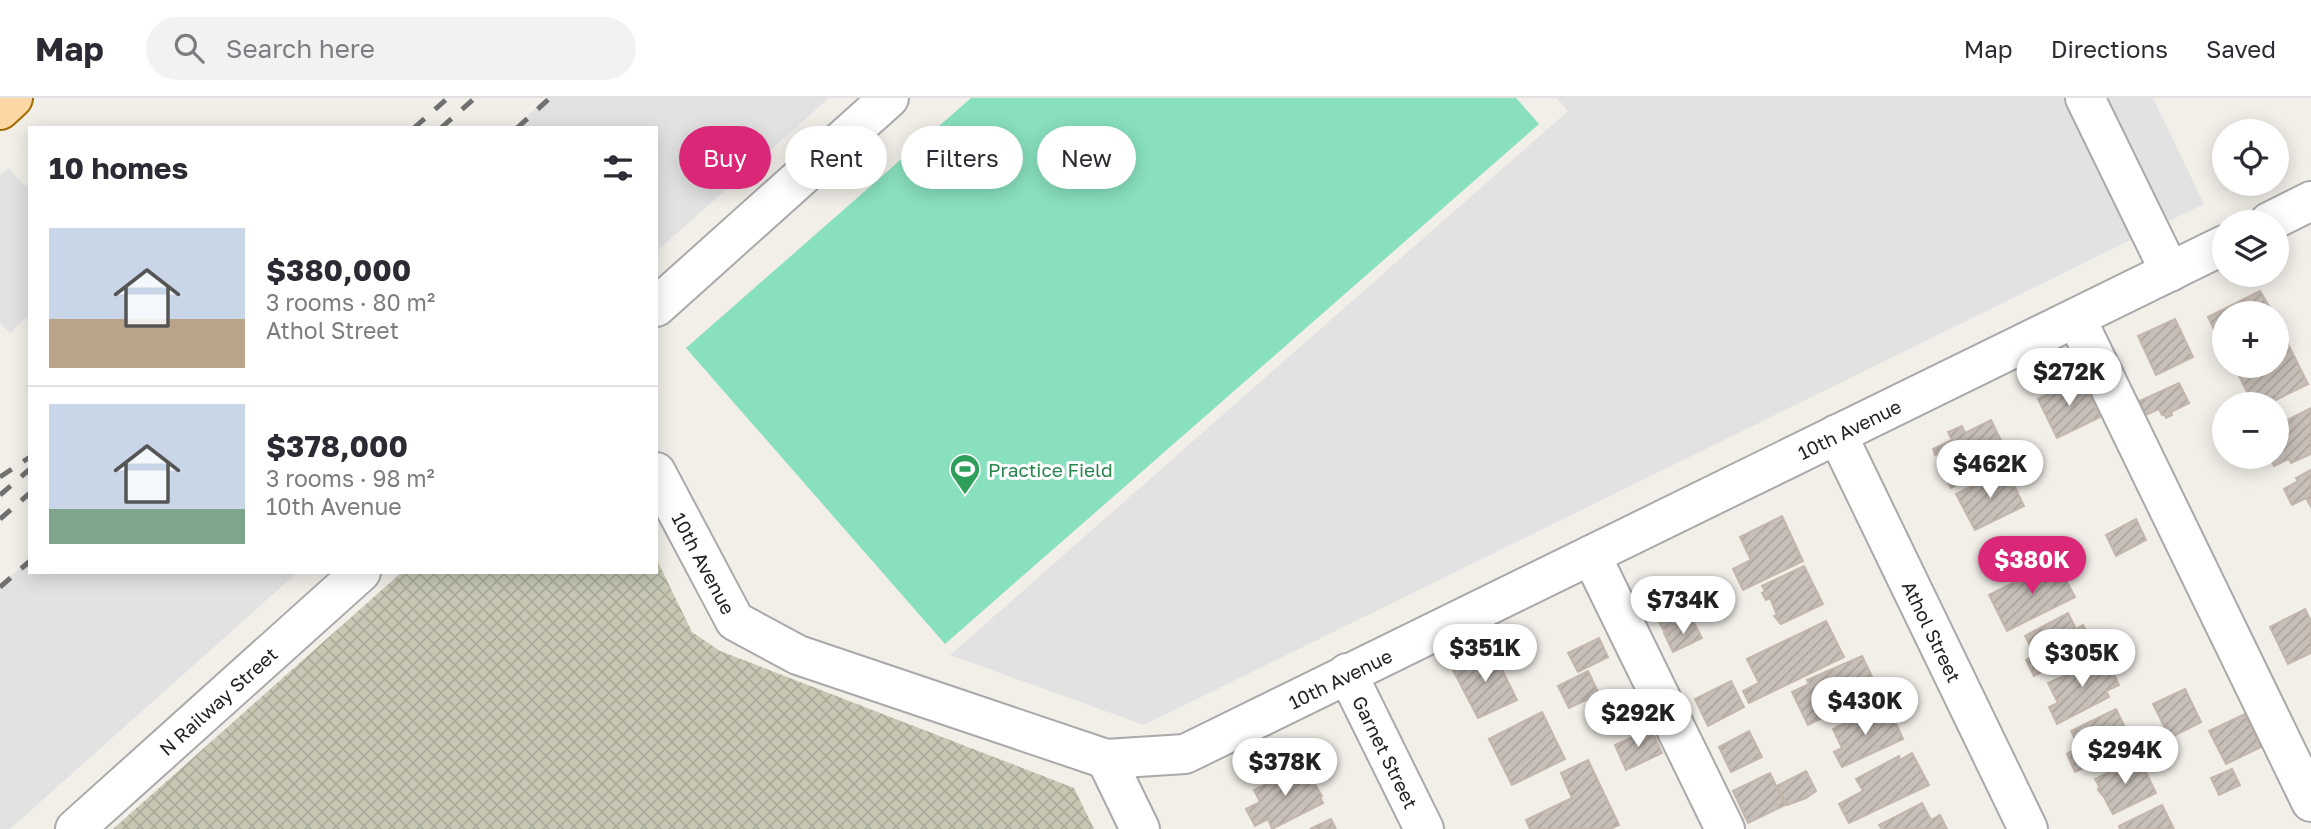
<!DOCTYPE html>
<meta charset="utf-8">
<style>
:root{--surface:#fff;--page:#f2f2f3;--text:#2b2b33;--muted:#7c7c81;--line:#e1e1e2;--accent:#db2777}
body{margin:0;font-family:"Golos Text",sans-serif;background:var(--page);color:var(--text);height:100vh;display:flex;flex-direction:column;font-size:26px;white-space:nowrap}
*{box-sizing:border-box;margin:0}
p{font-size:23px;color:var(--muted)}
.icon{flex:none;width:38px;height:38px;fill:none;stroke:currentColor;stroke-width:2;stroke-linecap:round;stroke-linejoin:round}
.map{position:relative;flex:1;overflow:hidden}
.details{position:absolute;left:28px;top:28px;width:630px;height:448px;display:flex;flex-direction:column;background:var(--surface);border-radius:0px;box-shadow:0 4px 18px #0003}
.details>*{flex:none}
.guide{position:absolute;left:679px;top:28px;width:665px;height:63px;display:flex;gap:14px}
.fabs{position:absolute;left:2212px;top:21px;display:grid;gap:14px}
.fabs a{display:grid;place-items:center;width:77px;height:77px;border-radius:50%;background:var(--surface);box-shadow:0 4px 18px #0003;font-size:35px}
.price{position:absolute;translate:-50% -60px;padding:0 16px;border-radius:24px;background:#fff;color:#222;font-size:23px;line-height:46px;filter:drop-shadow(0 2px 4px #0008)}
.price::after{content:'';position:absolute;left:50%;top:42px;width:21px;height:16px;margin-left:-10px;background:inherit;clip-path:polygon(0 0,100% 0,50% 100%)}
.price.selected{background:var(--accent);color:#fff}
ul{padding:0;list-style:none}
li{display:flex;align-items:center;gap:21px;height:175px;padding:0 21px}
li+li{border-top:2px solid var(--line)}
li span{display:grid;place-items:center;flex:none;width:196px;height:140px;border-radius:0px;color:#555}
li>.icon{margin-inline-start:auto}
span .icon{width:84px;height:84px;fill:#fffc;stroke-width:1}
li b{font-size:30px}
h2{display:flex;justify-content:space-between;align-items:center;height:84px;padding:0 21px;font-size:30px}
.pill{padding:0 24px;border-radius:32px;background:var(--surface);box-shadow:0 4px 18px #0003;font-size:24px;line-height:63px}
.pill.selected{background:var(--accent);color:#fff}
header{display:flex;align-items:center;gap:42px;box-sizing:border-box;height:98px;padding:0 35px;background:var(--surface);border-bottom:2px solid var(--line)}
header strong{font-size:33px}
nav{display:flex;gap:38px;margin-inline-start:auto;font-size:24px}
.search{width:490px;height:63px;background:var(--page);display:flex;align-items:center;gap:18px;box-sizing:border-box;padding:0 24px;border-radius:38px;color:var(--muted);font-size:26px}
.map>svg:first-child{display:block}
.construction{fill:url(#construction-cross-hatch)}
.pitch{fill:#88e0be}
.parking{fill:#e2e2e2}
.building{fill:url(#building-hatch);stroke:#c4b6ab;stroke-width:2}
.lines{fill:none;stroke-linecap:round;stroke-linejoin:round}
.minor-casing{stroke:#a9a9a9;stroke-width:42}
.major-casing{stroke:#a06b00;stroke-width:42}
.minor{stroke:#fff;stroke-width:38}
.major{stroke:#fcd6a4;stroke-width:38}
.rail{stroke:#707070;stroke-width:5;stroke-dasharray:14 14;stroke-linecap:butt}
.labels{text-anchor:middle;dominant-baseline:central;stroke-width:6;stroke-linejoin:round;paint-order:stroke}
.street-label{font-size:19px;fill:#222;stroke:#fff}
.leisure-label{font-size:19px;fill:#27864d;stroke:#fff;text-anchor:start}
</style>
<header>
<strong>Map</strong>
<div class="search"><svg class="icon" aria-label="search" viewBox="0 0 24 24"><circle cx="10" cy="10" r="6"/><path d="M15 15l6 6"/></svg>Search here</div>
<nav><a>Map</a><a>Directions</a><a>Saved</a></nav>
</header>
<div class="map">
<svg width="2311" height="731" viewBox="0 0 2311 731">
<defs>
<pattern id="construction-cross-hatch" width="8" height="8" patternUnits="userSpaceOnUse" patternTransform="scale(1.75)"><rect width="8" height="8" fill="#c7c7b4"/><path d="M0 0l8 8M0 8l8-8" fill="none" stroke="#abab9a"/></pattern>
<pattern id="building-hatch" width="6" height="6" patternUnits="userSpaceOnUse" patternTransform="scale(1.75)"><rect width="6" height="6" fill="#c7bfb8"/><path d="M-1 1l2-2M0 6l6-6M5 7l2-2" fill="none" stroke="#aba49e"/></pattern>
</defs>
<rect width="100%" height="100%" fill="#f2efe9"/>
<!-- construction -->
<polygon class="construction" points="656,460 692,534 720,553 1074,690 1094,731 113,731 402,474 656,474"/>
<!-- pitch -->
<polygon class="pitch" points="971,0 1516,0 1539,26 945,546 686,250"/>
<!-- parking -->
<g class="parking">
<polygon points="547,0 829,0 656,154 656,30 514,30"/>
<polygon points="1557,0 2153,0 2204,106 1144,627 950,557 1568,13"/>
<polygon points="8,70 30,93 30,216 10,235 0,225 0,77"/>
<polygon points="30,461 30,474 298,474 10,731 0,731 0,488"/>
</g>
<!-- building -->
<g class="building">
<polygon points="2260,193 2273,215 2224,215 2224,252 2208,219"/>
<polygon points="2175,221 2193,259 2156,277 2138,238"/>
<polygon points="2284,238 2308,286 2268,306 2253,306 2234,268 2277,268 2277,241"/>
<polygon points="2081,280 2100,319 2057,340 2038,301"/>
<polygon points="2179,285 2189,305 2171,314 2172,317 2166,320 2164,316 2162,317 2159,311 2141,319 2135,305"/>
<polygon points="2311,310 2311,356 2291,365 2289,361 2274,368 2269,359 2277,359 2277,348 2281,346 2277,337 2277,327"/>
<polygon points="1991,322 2010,361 1951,390 1941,370 1944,369 1937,355 1935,357 1933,351 1952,342 1948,334 1962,328 1965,335"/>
<polygon points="2006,371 2024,408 1975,432 1956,396"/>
<polygon points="2311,372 2311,409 2306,400 2292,407 2284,391 2298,383 2296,380"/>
<polygon points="1782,418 1803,463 1743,492 1733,471 1751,462 1740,439"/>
<polygon points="2136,421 2146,442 2116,458 2106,437"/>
<polygon points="2056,463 2075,499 2007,533 1989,497"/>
<polygon points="1804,468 1823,506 1781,526 1774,518 1777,517 1770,500 1766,502 1762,495 1765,493 1762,488"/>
<polygon points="1675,484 1692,518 1664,533 1645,497 1665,485 1667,488"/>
<polygon points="2305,511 2311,523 2311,555 2288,566 2270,529"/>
<polygon points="2068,515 2076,531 2083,527 2090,540 2083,544 2086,551 2034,578 2026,562 2035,557 2025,538"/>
<polygon points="1692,521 1702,540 1673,554 1664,535"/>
<polygon points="1826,523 1844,559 1749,605 1743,593 1759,585 1747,561"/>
<polygon points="1599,540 1608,559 1578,574 1568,555"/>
<polygon points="1492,551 1517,602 1478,620 1452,570"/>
<polygon points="1862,558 1879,593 1808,627 1792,594 1809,586 1807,582"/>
<polygon points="2106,559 2119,587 2106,593 2109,599 2057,626 2049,609 2058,605 2048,585"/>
<polygon points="1588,573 1599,596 1569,610 1558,588"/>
<polygon points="1731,583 1744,609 1708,628 1695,601"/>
<polygon points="2185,591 2201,624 2170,640 2153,606"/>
<polygon points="1875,610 1883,626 1894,621 1903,641 1842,669 1834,654 1842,650 1833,631"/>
<polygon points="2116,611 2133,646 2075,674 2067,656 2079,649 2071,633"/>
<polygon points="1542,614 1565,661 1512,687 1489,641"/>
<polygon points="2245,616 2261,649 2226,666 2209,633"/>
<polygon points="1651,631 1662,655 1626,672 1615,647"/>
<polygon points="1749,633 1762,659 1731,674 1719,649"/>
<polygon points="1912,655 1929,687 1849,725 1839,706 1863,693 1856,681 1899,658 1900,662"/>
<polygon points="2139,660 2156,695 2113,716 2104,699 2098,692 2099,688 2095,681"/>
<polygon points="1588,662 1619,727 1610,731 1530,731 1526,722 1572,700 1561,675"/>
<polygon points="1304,667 1322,698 1320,699 1323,705 1272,731 1268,721 1255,728 1246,711 1260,704 1254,692"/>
<polygon points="2232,671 2240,687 2219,697 2211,680"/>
<polygon points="1806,673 1816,693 1806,700 1787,707 1777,688"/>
<polygon points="1770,675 1785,707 1748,725 1733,693"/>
<polygon points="1922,705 1931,722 1940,717 1947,731 1882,731 1879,727"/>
<polygon points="2162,707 2174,731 2120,731 2119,728"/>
<polygon points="1331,721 1336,731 1310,731"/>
</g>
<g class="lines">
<!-- minor casing -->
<g class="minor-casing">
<g id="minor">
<polyline points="2085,0 2170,174"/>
<polyline points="2269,124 2311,103"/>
<polyline points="656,209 889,0"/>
<polyline points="2076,220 2311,704"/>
<path id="s1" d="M 1837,336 L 2028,731"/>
<path id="s2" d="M 656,374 L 735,523 L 798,557 L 1106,661 L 1185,656 L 2224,147"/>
<polyline points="1591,457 1725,731"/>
<path id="s3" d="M 1347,575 L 1424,731"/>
<polyline points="1106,661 1140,731"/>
<path id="s4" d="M 75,731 L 361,474"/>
</g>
</g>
<!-- major casing -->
<g class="major-casing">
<polyline id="major" points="0,12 13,0"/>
</g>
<!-- minor -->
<use href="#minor" class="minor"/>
<!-- major -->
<use href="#major" class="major"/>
<!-- rail -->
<g class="rail">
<polyline points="414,30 448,0"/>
<polyline points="441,30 475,0"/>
<polyline points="517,30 550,0"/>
<polyline points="0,379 30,359"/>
<polyline points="0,397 30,371"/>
<polyline points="0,421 30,395"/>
<polyline points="0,489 30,463"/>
</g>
</g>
<!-- icons -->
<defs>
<g id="stadium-pin" transform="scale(1.575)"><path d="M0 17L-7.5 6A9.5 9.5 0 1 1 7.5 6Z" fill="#2e9e5b" stroke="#fff"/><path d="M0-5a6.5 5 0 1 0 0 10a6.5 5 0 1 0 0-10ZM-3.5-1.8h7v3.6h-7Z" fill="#fff"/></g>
</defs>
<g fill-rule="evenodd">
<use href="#stadium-pin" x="965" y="371"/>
</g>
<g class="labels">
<!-- street labels -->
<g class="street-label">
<text stroke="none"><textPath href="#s2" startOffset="1384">10th Avenue</textPath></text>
<text stroke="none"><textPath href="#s2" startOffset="103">10th Avenue</textPath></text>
<text stroke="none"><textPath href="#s1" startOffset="219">Athol Street</textPath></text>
<text stroke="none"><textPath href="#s2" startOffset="817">10th Avenue</textPath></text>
<text stroke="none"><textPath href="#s4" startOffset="192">N Railway Street</textPath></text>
<text stroke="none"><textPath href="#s3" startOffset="88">Garnet Street</textPath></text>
</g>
<!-- leisure labels -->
<g class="leisure-label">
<text x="988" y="371">Practice Field</text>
</g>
</g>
</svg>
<div class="fabs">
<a><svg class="icon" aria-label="locate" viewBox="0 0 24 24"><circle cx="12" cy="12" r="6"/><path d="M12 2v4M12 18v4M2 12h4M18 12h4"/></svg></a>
<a><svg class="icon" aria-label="layers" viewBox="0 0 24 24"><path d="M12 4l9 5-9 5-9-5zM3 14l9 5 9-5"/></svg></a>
<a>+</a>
<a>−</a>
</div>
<b class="price" style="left:2069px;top:310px">$272K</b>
<b class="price" style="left:1990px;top:402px">$462K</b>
<b class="price selected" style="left:2032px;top:498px">$380K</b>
<b class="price" style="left:1683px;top:538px">$734K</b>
<b class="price" style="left:1485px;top:586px">$351K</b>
<b class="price" style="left:2082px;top:591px">$305K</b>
<b class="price" style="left:1865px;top:639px">$430K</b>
<b class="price" style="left:1638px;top:651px">$292K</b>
<b class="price" style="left:2125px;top:688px">$294K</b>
<b class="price" style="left:1285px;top:700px">$378K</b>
<div class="guide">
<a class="pill selected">Buy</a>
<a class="pill">Rent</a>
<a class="pill">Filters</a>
<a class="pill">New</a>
</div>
<section class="details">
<h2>10 homes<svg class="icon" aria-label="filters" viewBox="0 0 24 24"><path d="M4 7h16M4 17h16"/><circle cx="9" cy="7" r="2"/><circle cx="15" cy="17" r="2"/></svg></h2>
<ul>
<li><span style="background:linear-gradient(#c9d6e8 65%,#b9a48a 0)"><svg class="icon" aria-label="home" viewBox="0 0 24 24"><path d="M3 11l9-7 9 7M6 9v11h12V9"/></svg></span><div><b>$380,000</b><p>3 rooms · 80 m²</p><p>Athol Street</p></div></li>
<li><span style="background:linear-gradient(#c9d6e8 75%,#7fa58c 0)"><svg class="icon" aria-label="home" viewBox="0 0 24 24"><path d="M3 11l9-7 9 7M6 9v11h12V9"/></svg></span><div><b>$378,000</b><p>3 rooms · 98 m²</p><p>10th Avenue</p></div></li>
</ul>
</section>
</div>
